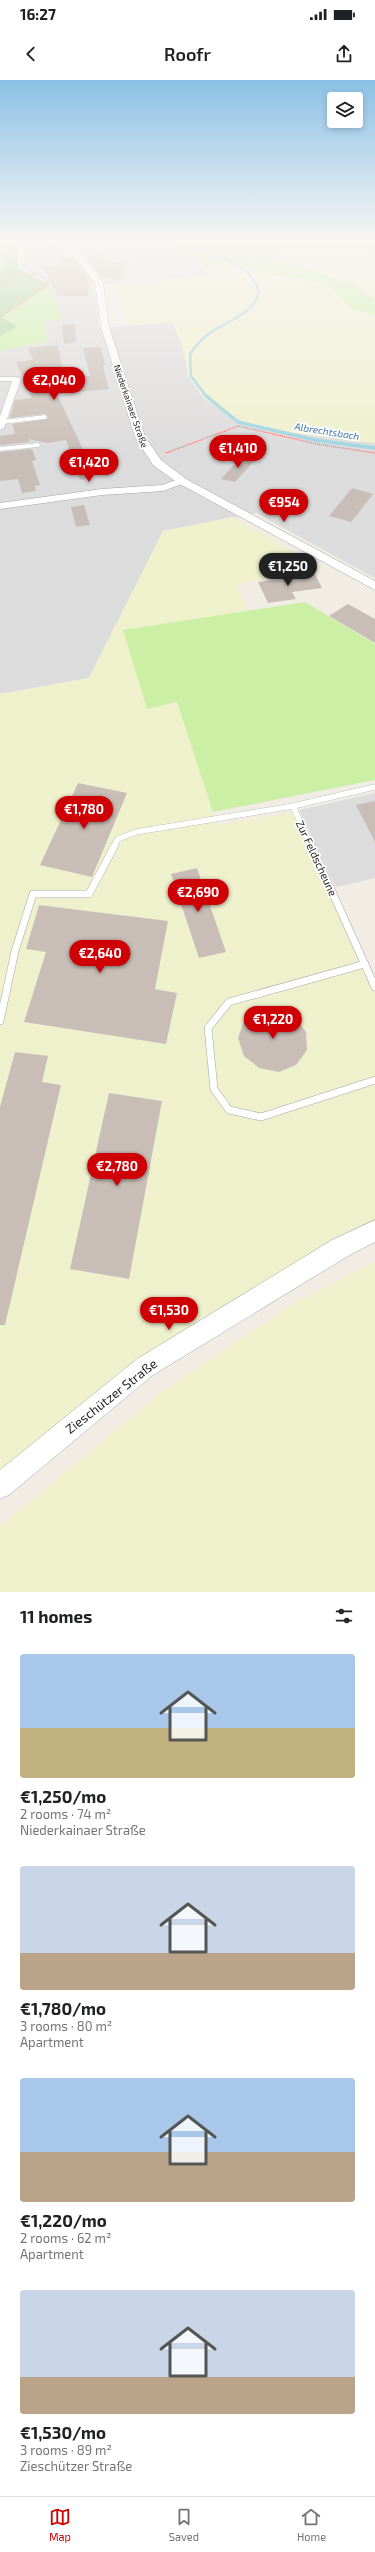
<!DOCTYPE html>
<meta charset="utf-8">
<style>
:root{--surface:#fff;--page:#f6f6f6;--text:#202124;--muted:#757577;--line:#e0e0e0;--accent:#ce0005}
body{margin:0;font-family:"Exo 2",sans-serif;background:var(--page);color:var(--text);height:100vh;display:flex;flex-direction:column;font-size:15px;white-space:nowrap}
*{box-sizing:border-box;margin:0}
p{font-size:13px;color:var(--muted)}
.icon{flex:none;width:22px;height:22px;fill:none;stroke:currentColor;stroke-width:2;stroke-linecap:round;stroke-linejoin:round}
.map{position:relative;height:1512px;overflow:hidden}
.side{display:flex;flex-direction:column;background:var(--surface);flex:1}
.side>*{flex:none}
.fabs{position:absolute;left:327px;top:12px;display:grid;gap:8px}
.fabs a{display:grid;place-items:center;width:36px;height:36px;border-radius:4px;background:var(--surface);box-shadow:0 2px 6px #0003;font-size:20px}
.price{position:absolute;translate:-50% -34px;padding:0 9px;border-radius:14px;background:var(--accent);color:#fff;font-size:13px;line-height:26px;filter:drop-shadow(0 1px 2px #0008)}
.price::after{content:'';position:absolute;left:50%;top:24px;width:12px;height:9px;margin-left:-6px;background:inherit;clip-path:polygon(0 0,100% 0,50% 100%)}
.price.on{background:#222;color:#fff}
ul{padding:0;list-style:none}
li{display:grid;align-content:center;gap:8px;height:212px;padding:0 20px}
li span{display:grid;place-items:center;height:124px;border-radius:4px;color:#555}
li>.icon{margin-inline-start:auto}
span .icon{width:72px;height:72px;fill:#fffc;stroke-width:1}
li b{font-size:17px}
h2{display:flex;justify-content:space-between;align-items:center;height:48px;padding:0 20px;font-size:17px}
.status{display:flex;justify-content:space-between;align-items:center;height:28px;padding:0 20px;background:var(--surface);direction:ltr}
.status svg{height:11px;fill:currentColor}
header{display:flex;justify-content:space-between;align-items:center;height:52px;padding:0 20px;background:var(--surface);font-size:18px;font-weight:600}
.dock{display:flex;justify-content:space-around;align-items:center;height:56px;border-top:1px solid var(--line);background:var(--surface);font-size:11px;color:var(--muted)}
.dock a{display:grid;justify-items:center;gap:2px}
.dock .on{color:var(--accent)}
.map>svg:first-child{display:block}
.residential{fill:#dddcdc}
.farmland{fill:#eff1cd}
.grass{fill:#cbf0a5}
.forest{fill:#a9d495}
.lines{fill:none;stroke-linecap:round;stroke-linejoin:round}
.stream-far1{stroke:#a0d5e3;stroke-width:2.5}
.stream{stroke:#a0d5e3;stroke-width:3.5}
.building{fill:#c9beb7}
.service-far3-casing{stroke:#a6a6a6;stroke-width:3.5}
.service-far2-casing{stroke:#a6a6a6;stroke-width:4.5}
.service-far1-casing{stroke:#a6a6a6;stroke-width:6}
.service-casing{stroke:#a6a6a6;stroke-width:8}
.minor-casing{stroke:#a6a6a6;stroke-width:1}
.tertiary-casing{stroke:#a6a6a6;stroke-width:1}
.path{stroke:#ff7367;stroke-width:1.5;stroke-dasharray:1 1;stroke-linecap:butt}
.service-far3{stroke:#fff;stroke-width:3}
.service-far2{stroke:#fff;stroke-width:4}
.service-far1{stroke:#fff;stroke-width:5.5}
.service{stroke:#fff;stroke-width:7}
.minor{fill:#fff;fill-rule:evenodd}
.tertiary{fill:#fff;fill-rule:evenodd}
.labels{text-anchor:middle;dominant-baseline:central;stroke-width:3.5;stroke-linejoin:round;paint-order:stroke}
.far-street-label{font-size:9px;fill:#1f1f1f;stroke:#fff}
.far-water-label{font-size:10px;font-style:italic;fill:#3f7ab1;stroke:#fff}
.street-label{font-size:11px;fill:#1f1f1f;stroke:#fff}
.near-street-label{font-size:13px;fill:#1f1f1f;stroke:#fff}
</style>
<div class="status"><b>16:27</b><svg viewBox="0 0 49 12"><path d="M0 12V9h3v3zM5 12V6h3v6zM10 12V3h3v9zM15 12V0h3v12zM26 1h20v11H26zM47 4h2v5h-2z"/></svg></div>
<header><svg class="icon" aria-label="back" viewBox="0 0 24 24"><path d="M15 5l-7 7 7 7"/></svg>Roofr<svg class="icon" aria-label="share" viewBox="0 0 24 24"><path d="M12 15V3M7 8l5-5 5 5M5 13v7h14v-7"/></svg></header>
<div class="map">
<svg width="375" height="1512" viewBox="0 0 375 1512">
<rect width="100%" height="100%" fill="#f1ece4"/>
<!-- residential -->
<g class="residential">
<polygon points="25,162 177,162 212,196 93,205 99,248 173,242 185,275 188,296 241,341 284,352 375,363 375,498 256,433 163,451 89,598 0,614 0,271 47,262 44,242 63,238 48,204 19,189 24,178"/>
<polygon points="375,713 375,798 336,807 299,730"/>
</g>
<!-- farmland -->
<g class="farmland">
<polygon points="258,162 375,162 375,219 350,203 281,180"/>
<polygon points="242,186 264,194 324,202 351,228 375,235 375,363 284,352 241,341 204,319 188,296 185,275 173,242 127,246 115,204 211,196 203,187"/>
<polygon points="232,437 323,488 236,505 248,531 123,551 177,621 217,745 293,732 375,912 375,1152 145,1287 0,1406 0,614 89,598 163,451"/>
<polygon points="375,1181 375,1512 0,1512 0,1446 162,1311 294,1223"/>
</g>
<!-- grass -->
<g class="grass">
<polygon points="0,162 4,162 7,183 0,192"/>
<polygon points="177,162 258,162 281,180 350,203 375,219 375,235 351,228 324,202 264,194 242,186 203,187"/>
<polygon points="48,204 63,238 44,242 48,262 0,271 0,256 18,247 1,238"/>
<polygon points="305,522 375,564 375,700 213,732 177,622 147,629 123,550"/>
</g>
<!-- forest -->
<polygon class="forest" points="4,162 16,162 19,189 48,204 1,237 18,247 0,256 0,192 7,183"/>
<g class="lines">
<!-- stream-far1 -->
<path class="stream-far1" d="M 189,162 C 211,171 289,200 245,232 C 222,249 208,247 190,274 L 191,296 L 206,316"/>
<!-- stream -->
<polyline class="stream" points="205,315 238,342 315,360 375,368"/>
</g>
<!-- building -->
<g class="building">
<polygon points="102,174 112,183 130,181 118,199 101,197 85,176"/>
<polygon points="73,177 89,197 88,216 58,216 43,187 64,184 60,178"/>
<polygon points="75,244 76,262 64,264 62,245"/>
<polygon points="58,265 64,298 90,296 83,268 101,267 105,285 103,286 109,309 57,314 85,374 92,398 80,400 66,360 48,363 28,359 30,362 0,365 0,356 15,354 12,344 48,339 45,334 10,338 15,320 32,318 16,282 33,280 28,268"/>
<polygon points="32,369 36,380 32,381 40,405 35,406 36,411 22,413 18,399 0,401 0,372"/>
<polygon points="242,376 255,380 235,402 221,399"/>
<polygon points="352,408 373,414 351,442 329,436"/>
<polygon points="84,425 90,445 76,447 71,427"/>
<polygon points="315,494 322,508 292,512 296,519 268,523 258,502"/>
<polygon points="348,524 375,539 375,563 329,536"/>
<polygon points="78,703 127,713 92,797 40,785"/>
<polygon points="375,721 375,762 356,725"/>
<polygon points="197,788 226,872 199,878 171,794"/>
<polygon points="39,825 168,841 155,909 177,913 166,964 24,942 46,872 26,869"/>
<polygon points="277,929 295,937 306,952 307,970 296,985 279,992 259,988 244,976 238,958 244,941 259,931"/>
<polygon points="15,972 48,976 42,1002 61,1005 5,1245 0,1245 0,1027"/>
<polygon points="109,1013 162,1021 129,1199 70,1189"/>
</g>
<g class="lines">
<!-- service-far3 casing -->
<g class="service-far3-casing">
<g id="service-far3">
<polyline points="19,162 20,187"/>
<polyline points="65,167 67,162"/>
</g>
</g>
<!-- service-far2 casing -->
<g class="service-far2-casing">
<g id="service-far2">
<polyline points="2,342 45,337"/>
<polyline points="0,369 38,365"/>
</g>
</g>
<!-- service-far1 casing -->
<g class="service-far1-casing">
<g id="service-far1">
<polyline points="114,766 118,759 136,752 293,726"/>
<polyline points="311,766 293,726 375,707"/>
</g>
</g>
<!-- service casing -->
<g class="service-casing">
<g id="service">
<polyline points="311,765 375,907"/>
<polyline points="365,884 229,922 208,948 214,1009 229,1030 261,1037 375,1000"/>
<polyline points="0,941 15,871 33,814 89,814 115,765"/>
</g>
</g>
<!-- minor casing -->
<g class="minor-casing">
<g id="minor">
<polygon points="0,297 17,297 21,299 4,348 0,350 0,336 12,301 0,301"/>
<polygon points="182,398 186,401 185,403 163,411 102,415 0,429 0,423 102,409 162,405"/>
</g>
</g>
<!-- tertiary casing -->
<g class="tertiary-casing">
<g id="tertiary">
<polygon points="46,162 56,162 80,172 103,203 109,247 145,357 161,380 186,399 375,501 375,510 178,403 153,385 135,357 101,247 95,203 74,176"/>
<polygon points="375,1140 375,1162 348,1176 153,1295 9,1415 0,1419 0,1390 137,1279 332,1160"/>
</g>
</g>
<!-- path -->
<g class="path">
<polyline points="0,205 16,194"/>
<polyline points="0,237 46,207 49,200 28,190"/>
<polyline points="166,373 238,346 317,364 375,373"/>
</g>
<!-- service-far3 -->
<use href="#service-far3" class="service-far3"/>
<!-- service-far2 -->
<use href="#service-far2" class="service-far2"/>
<!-- service-far1 -->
<use href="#service-far1" class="service-far1"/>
<!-- service -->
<use href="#service" class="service"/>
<!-- minor -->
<use href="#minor" class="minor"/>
<!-- tertiary -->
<use href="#tertiary" class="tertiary"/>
</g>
<!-- sky -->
<linearGradient id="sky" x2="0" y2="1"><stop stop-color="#8bc1e6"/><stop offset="0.43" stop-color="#f9f6f3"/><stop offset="1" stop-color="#f9f6f3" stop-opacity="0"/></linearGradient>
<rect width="375" height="373" fill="url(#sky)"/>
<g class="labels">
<!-- far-street labels -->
<g class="far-street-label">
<text transform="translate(131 326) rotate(71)">Niederkainaer Straße</text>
</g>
<!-- far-water labels -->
<g class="far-water-label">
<text transform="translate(327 351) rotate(9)">Albrechtsbach</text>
</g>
<!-- street labels -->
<g class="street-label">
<text transform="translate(317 778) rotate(65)">Zur Feldscheune</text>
</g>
<!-- near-street labels -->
<g class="near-street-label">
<text transform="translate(111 1316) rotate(-38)">Zieschützer Straße</text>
</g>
</g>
</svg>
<div class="fabs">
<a><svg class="icon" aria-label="layers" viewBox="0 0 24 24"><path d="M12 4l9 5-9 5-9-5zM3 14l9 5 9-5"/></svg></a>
</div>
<b class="price" style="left:54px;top:321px">€2,040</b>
<b class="price" style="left:238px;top:389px">€1,410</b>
<b class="price" style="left:89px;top:403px">€1,420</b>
<b class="price" style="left:284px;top:443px">€954</b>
<b class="price on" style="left:288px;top:507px">€1,250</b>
<b class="price" style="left:84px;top:750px">€1,780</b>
<b class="price" style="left:198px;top:833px">€2,690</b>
<b class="price" style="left:100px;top:894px">€2,640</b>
<b class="price" style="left:273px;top:960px">€1,220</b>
<b class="price" style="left:117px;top:1107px">€2,780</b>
<b class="price" style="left:169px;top:1251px">€1,530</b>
</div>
<section class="side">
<h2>11 homes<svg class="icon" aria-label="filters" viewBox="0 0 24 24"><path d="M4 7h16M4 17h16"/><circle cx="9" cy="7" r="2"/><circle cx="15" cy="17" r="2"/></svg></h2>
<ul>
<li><span style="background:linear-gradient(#a9c7e8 60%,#c2b280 0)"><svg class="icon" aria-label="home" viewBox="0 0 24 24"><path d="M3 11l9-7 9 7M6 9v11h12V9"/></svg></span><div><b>€1,250/mo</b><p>2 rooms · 74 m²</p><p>Niederkainaer Straße</p></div></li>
<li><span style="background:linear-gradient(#c9d6e8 70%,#b9a48a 0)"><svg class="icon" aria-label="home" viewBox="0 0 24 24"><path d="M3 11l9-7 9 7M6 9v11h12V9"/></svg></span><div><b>€1,780/mo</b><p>3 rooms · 80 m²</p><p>Apartment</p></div></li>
<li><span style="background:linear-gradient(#a9c7e8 60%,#b9a48a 0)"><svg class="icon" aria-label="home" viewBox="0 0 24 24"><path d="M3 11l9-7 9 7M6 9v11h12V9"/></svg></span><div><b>€1,220/mo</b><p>2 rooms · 62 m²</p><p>Apartment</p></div></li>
<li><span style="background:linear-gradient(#c9d6e8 70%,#b9a48a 0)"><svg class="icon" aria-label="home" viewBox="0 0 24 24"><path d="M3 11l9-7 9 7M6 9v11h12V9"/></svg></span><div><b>€1,530/mo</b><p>3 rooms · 89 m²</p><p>Zieschützer Straße</p></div></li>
</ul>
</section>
<nav class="dock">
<a class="on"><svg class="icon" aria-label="map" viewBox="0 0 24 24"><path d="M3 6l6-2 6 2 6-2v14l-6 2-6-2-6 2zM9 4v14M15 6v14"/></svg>Map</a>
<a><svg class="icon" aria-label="saved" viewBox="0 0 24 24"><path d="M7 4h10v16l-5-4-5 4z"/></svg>Saved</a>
<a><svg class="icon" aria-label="home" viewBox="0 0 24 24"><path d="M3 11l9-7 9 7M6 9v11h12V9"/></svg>Home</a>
</nav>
